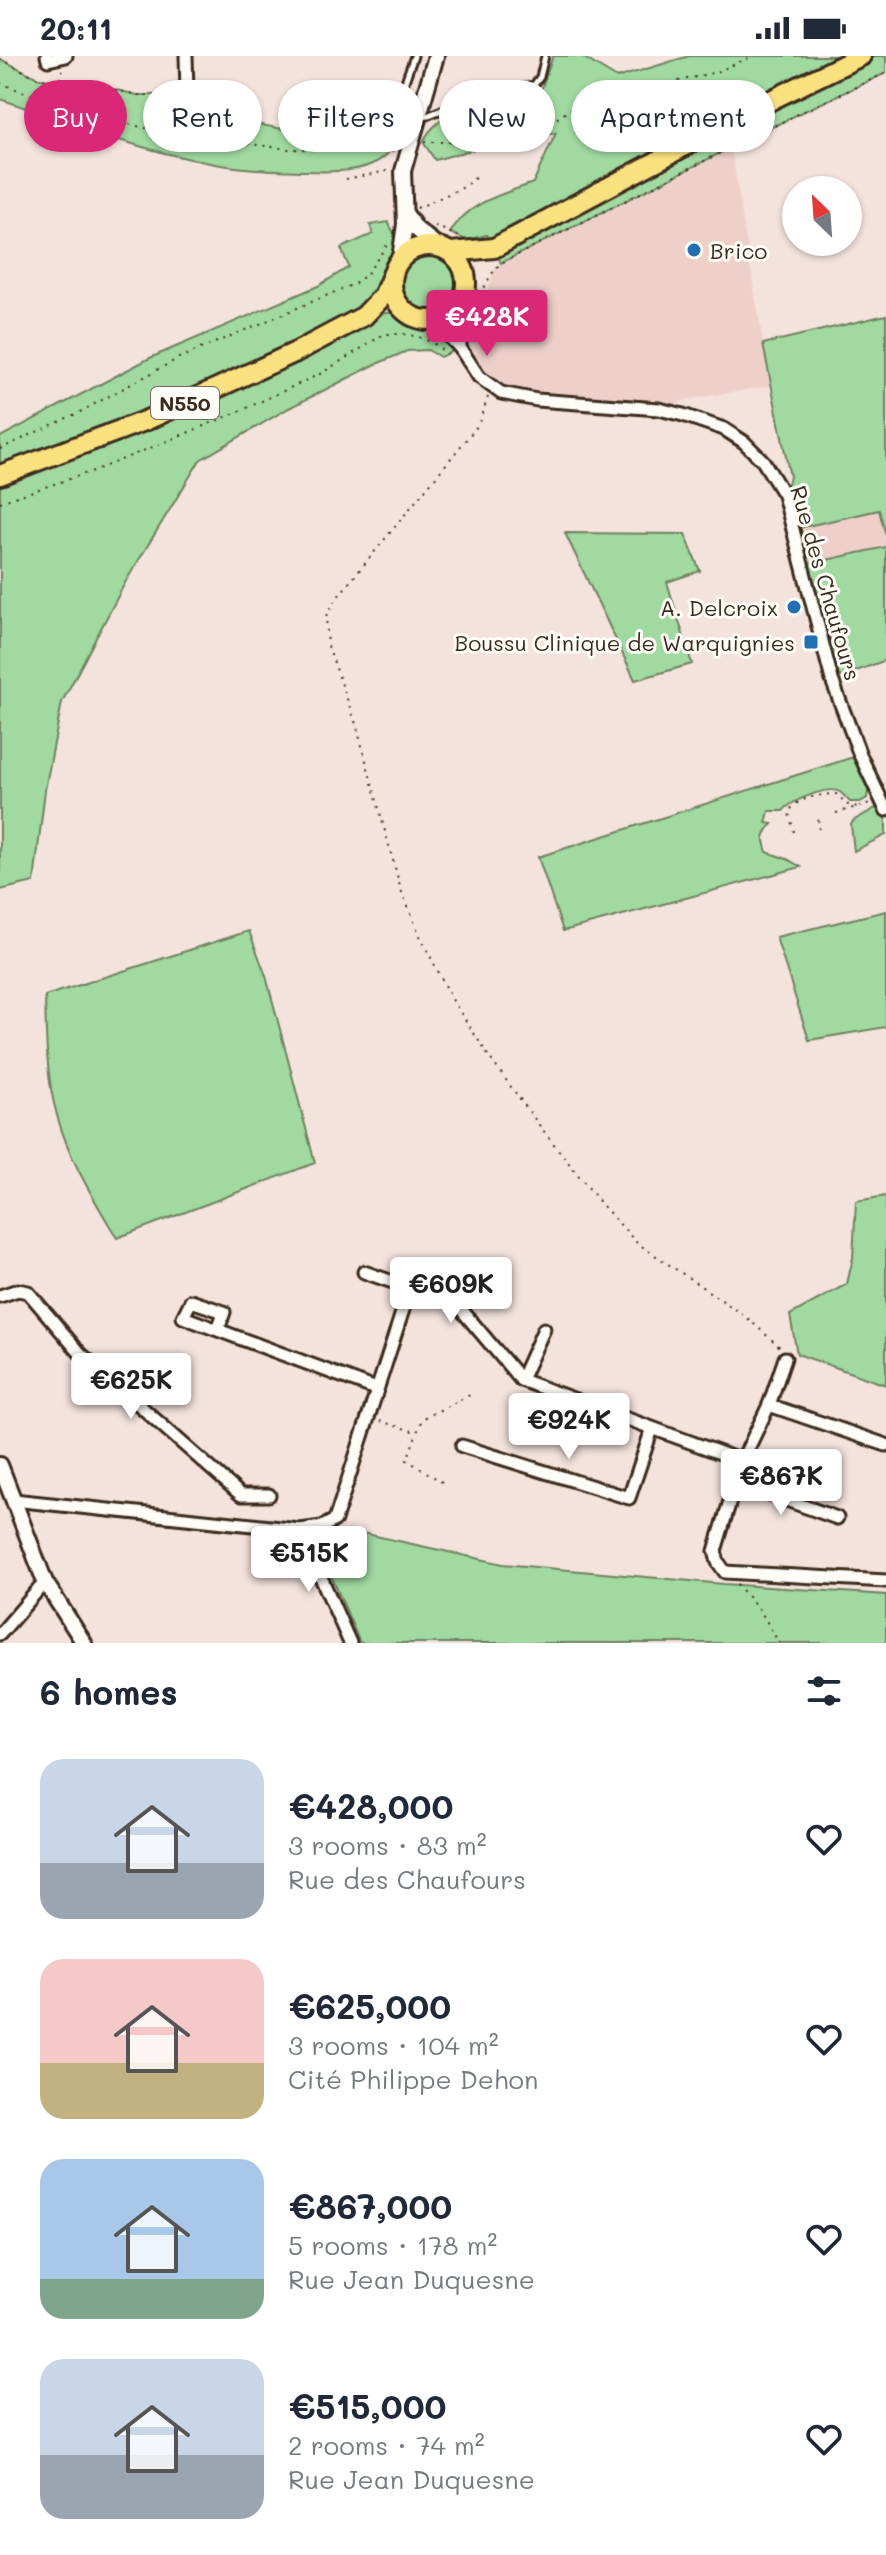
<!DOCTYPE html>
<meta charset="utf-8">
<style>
:root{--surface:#fff;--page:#f2f2f3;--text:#1f2937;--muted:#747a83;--accent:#db2777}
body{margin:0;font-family:Mali,sans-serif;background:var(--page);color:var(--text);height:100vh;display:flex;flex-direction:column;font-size:30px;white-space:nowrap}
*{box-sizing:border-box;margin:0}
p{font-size:26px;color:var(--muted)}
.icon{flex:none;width:44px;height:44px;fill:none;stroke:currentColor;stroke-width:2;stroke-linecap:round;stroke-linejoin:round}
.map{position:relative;height:1587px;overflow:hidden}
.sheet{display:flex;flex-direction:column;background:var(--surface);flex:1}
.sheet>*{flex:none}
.top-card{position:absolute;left:24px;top:24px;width:838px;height:72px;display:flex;gap:16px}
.needle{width:52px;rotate:335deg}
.controls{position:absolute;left:782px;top:120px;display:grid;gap:16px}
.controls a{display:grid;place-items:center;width:80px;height:80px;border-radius:50%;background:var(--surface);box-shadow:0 2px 6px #0004;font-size:40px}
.price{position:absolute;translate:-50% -68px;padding:0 18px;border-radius:8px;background:#fff;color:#222;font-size:26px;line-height:52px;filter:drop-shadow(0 2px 4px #0008)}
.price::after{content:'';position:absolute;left:50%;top:48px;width:24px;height:18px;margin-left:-12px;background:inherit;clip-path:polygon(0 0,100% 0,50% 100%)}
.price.selected{background:var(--accent);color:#fff}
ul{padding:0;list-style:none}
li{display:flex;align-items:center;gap:24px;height:200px;padding:0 40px}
li span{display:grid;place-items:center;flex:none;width:224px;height:160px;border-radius:24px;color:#555}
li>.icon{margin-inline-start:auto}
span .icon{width:96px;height:96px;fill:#fffc;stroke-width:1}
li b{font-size:34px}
h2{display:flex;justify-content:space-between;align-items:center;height:96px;padding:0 40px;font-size:34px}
.chip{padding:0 28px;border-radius:36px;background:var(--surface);box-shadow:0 2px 6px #0004;font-size:28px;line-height:72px}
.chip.selected{background:var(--accent);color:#fff}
.status{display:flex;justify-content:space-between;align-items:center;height:56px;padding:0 40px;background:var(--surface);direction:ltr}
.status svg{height:22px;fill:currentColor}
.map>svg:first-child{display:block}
.built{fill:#eed0c9}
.green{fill:#a0daa0;stroke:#6e825f;stroke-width:2}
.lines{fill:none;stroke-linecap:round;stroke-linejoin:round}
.service-casing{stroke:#3b2a1e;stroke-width:11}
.minor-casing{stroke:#3b2a1e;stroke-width:17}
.tertiary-casing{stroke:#3b2a1e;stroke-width:20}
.primary-casing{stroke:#3b2a1e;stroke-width:24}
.path{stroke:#3b2a1e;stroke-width:2;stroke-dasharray:2 6;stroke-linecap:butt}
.service{stroke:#fdfcf7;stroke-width:5}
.minor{stroke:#fdfcf7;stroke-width:11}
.tertiary{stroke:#fdfcf7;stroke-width:14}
.primary{stroke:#fae180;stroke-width:18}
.poi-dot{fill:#1f6fb2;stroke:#fdfcf7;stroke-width:3}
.labels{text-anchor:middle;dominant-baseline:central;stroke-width:6;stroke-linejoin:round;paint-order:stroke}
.shield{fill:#fdfcf7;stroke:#75695f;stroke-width:2}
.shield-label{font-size:20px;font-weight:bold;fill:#3b2a1e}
.poi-label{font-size:22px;fill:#3b2a1e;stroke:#fdfcf7;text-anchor:end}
.street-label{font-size:22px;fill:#3b2a1e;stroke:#fdfcf7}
</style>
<div class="status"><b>20:11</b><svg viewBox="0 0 49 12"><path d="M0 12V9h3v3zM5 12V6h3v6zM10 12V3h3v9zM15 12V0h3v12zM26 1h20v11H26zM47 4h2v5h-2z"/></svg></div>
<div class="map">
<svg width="886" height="1587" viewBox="0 0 886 1587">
<rect width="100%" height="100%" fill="#f4e2dc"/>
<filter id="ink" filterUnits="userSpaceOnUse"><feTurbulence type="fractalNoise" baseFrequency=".0125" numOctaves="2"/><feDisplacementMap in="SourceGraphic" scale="16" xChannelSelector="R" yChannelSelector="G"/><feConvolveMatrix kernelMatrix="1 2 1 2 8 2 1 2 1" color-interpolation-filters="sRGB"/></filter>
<g filter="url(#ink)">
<!-- built -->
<g class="built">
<polygon points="731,92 770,330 690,343 659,353 501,337 460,292 472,283 494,215 501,207"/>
<polygon points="879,454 886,491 803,509 794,474"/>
</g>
<!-- green -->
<g class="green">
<path d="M 553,0 L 581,0 L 617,22 L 689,0 L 886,0 L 886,17 L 800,57 L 501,207 L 487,179 L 466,184 L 450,177 C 468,146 501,139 533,127 L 556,77 L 489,89 L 435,104 L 423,86 C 442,46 502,42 541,34 Z"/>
<path d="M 0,3 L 40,23 L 100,30 L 137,39 L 164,39 L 173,44 L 169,56 L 212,60 L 283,73 L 361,72 L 383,79 L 388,85 L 390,95 C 371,118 331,116 303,115 C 271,114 237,113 205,106 C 135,93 67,66 0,43 Z"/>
<path d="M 388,166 L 395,179 L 405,168 L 396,210 L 367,260 C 413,250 427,263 460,292 L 440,301 L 428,294 L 407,295 L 374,309 L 289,352 L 200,404 L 126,525 L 62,646 L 45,734 L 34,826 L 0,834 L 0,381 L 150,302 L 318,230 L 349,211 L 341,192 L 373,178 L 370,169 Z"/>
<circle cx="430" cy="226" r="28"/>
<polygon points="886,259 886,480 879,454 794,473 784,439 790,421 763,288"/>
<polygon points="565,477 685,478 700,515 667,526 692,608 635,624"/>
<polygon points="886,491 886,604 832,624 803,509"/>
<path d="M 860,699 L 875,731 L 868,735 L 867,742 L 860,746 L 850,746 C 847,743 844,739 840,736 C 828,729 791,745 783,755 L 769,755 L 766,767 L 772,768 C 763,779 762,782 767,796 L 787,803 L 801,811 L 563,875 L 538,801 Z"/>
<polygon points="883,748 886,754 886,779 854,795 851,769 853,765"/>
<polygon points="886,855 886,971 809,984 776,881"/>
<path d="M 249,875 L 266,920 L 315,1107 L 117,1182 C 94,1143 69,1104 57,1059 C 46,1022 46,979 45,940 Z"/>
<polygon points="886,1140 886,1329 797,1298 790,1259 847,1228 853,1202 856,1145"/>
<polygon points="353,1475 503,1508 724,1528 886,1539 886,1587 360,1587 319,1491"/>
</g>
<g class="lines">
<!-- service casing -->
<g class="service-casing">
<path id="service" d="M 414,0 C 407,22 390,50 417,64 L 471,42 L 534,29 L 540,21 L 545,0"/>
</g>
<!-- minor casing -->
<g class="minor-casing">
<g id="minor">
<polyline points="47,0 48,4 66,0"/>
<polyline points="186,0 187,35"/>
<polyline points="460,248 460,291"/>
<polyline points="428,264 442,273 460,292 479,321 501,337 537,344 659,353 683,359 724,373 744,386 763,405 784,439 832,624 860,699 886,754"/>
<polyline points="364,1216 410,1232"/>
<polyline points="0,1240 18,1234 28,1236 80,1297 241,1439 269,1439"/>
<polyline points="218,1274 224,1256 191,1245 183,1261 376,1333"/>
<polyline points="521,1324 544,1273"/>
<polyline points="769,1349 886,1389"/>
<polyline points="462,1390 629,1442 652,1373"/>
<polyline points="742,1405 769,1349 785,1302"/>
<polyline points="736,1426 837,1462"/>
<polyline points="13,1444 300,1474 322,1471 335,1464 410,1232 441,1241 460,1252 521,1324 742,1405 715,1495 718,1506 725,1516 886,1525"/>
<polyline points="300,1474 350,1587"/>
<polyline points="0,1578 45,1526"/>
</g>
</g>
<!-- tertiary casing -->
<g class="tertiary-casing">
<g id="tertiary">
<polyline points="405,157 416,173 439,191"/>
<polyline points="400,203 405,168 403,115 436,0"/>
<polyline points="0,1409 45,1526 84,1587"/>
</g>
</g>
<!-- primary casing -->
<g class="primary-casing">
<g id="primary">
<circle cx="429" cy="227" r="37"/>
<polyline points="451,196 494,192 775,42 861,0"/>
<polyline points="0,419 147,364 296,296 364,260 383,240 393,217"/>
</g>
</g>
<!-- path -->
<g class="path">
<polyline points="0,3 40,23 100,30 137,39 164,39 173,44"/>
<polyline points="0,27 71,54 166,77 288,93 394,95"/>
<polyline points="53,46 62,14"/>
<path d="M 166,76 C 169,64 166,50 177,42"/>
<polyline points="424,86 450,86 480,76 539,68 556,63 576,50 716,16 754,0"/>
<polyline points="346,123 387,115"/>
<polyline points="417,152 464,131 475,122"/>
<polyline points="435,170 458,180"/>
<path d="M 473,278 C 478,251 481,227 501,207 L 800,57 L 886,17"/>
<polyline points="488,341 478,369 336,543 326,560 328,590 356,668 401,834 420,880 453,945 492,1005 542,1073 602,1149 637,1187 745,1260 781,1292"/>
<polyline points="0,393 80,356 179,302 354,228 366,219 387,189"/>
<polyline points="0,446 96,414 236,357 322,317 384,278 404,278 419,281 433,287 447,298"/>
<polyline points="836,757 870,747"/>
<polyline points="819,773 817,766 823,761"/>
<path d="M 794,776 L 789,757 C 794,742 821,738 836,738 L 848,749 L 858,751"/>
<polyline points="380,1365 416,1376"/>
<polyline points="442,1426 407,1404 422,1363 474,1337"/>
<polyline points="737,1528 761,1556 779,1587"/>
</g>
<!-- service -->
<use href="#service" class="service"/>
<!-- minor -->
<use href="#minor" class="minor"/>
<!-- tertiary -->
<use href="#tertiary" class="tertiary"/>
<!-- primary -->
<use href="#primary" class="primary"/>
</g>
</g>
<!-- markers -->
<g class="poi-dot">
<circle cx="694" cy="194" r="8"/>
<circle cx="794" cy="551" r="8"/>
<rect x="803" y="578" width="16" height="16" rx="4"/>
</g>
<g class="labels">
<!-- shield labels -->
<rect class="shield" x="151" y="331" width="68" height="32" rx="6"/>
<g class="shield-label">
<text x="185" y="347">N550</text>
</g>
<!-- poi labels -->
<g class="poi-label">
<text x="710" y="194" text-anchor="start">Brico</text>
<text x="778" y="551">A. Delcroix</text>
<text x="795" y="586">Boussu Clinique de Warquignies</text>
</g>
<!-- street labels -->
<g class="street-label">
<text transform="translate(826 527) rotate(74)">Rue des Chaufours</text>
</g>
</g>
</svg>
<div class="controls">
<a><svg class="needle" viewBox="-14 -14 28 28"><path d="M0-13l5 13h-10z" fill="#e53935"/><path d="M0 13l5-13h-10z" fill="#747a83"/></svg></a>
</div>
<b class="price selected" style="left:487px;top:302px">€428K</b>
<b class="price" style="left:451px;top:1269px">€609K</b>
<b class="price" style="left:131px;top:1365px">€625K</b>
<b class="price" style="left:569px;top:1405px">€924K</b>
<b class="price" style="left:781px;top:1461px">€867K</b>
<b class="price" style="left:309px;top:1538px">€515K</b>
<div class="top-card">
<a class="chip selected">Buy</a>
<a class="chip">Rent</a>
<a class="chip">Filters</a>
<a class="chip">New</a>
<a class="chip">Apartment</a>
</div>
</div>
<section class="sheet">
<h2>6 homes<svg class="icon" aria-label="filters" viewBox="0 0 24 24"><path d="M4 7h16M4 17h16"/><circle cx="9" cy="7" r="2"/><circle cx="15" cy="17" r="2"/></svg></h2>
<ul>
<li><span style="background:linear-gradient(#c9d6e8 65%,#9aa5b1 0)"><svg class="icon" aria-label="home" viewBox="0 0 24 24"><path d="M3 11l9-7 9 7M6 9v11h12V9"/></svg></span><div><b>€428,000</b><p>3 rooms · 83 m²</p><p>Rue des Chaufours</p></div><svg class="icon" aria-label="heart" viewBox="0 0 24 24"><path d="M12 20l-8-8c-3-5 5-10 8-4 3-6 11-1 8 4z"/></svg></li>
<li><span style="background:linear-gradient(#f6c9c9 65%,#c2b280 0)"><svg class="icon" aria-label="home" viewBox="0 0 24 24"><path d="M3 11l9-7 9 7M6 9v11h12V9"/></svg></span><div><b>€625,000</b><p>3 rooms · 104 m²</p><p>Cité Philippe Dehon</p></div><svg class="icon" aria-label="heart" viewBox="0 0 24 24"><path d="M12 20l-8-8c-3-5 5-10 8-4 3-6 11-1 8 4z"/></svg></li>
<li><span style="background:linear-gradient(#a9c7e8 75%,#7fa58c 0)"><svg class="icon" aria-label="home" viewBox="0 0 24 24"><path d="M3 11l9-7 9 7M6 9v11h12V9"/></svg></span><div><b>€867,000</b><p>5 rooms · 178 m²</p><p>Rue Jean Duquesne</p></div><svg class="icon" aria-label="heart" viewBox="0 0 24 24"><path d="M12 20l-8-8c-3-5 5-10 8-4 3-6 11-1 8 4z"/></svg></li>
<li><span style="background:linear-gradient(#c9d6e8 60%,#9aa5b1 0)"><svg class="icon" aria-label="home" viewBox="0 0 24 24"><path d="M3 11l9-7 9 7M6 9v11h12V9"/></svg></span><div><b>€515,000</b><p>2 rooms · 74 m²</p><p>Rue Jean Duquesne</p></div><svg class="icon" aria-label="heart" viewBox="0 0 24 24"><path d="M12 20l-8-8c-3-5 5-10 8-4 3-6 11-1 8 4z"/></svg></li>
</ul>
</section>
